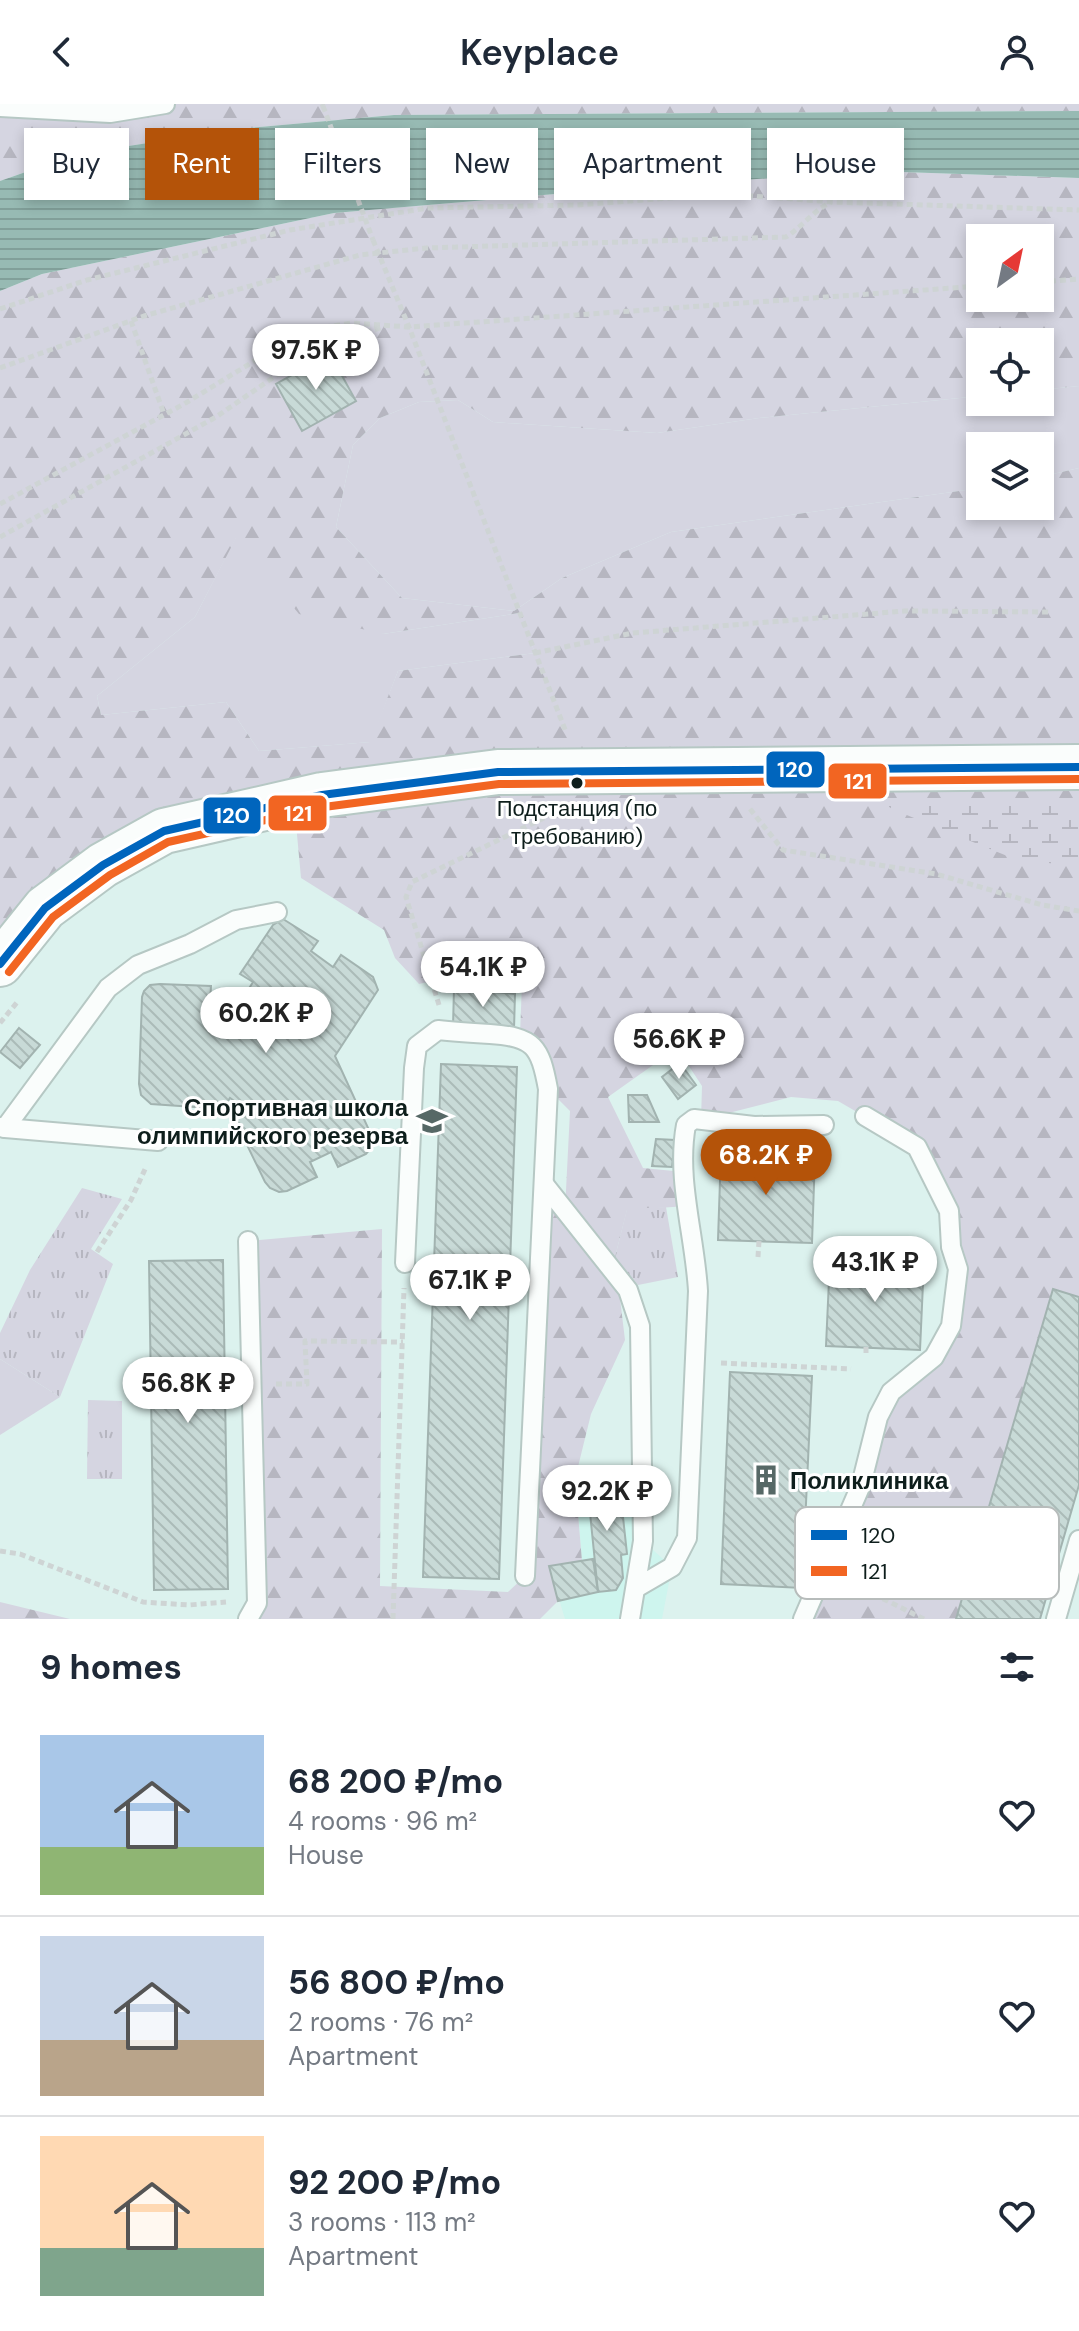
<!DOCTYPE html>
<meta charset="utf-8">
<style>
:root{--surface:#fff;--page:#f6f6f7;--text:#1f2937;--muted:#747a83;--line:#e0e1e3;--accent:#b45309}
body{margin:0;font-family:"DM Sans",sans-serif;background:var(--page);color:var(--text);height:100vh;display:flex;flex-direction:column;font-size:30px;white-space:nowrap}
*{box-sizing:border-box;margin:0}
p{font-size:26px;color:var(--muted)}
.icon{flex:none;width:44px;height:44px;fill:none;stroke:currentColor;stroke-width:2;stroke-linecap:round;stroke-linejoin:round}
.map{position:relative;height:1515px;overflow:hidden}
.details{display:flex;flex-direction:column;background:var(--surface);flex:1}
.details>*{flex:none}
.hud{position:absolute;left:24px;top:24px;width:1032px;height:72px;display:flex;gap:16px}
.needle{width:52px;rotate:33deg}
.fabs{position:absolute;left:966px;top:120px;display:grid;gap:16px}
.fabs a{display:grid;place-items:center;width:88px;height:88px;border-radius:0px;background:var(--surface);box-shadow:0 4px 12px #0003;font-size:40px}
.price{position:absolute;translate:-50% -68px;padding:0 18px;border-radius:28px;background:#fff;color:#222;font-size:26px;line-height:52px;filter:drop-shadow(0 2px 4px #0008)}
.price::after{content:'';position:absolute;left:50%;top:48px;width:24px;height:18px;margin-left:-12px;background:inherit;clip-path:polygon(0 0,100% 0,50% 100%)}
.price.on{background:var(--accent);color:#fff}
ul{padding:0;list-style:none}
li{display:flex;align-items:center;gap:24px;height:200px;padding:0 40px}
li+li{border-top:2px solid var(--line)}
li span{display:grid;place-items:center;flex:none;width:224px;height:160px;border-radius:0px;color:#555}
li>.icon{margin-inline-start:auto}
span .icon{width:96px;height:96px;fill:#fffc;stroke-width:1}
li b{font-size:34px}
h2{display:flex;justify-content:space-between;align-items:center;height:96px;padding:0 40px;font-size:34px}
.tag{padding:0 28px;border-radius:0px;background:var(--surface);box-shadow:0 4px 12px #0003;font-size:28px;line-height:72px}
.tag.on{background:var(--accent);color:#fff}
header{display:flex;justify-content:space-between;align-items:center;height:104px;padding:0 40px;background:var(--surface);font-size:36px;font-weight:600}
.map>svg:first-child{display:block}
.built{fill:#cef5ee}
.green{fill:#d5d5e1}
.forest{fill:url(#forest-firs);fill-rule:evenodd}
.wetland{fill:url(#wetland-marsh)}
.park{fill:url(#park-tufts)}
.water{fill:url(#water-rules)}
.building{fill:url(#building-back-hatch);stroke:#a2b3b0;stroke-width:2}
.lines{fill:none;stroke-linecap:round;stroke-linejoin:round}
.lane-casing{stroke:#b6c8c4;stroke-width:22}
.secondary-casing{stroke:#b6c8c4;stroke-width:48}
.path{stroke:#ced4d4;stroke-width:5;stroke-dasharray:6 4;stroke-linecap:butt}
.lane{stroke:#fafdfc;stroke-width:18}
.secondary{stroke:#fafdfc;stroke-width:44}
.path-bridge{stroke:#ced4d4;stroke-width:5;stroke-dasharray:6 4;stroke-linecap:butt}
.bus-1-casing{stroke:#fff;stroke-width:14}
.bus-2-casing{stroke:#fff;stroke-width:14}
.bus-1{stroke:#0065bd;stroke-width:8}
.bus-2{stroke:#f26522;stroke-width:8}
.bus-dot{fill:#0e1e1c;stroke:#fff;stroke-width:3}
.labels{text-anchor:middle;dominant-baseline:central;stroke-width:6;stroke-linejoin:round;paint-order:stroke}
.bus-label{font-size:22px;fill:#0e1e1c;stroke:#fff}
.poi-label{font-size:24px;font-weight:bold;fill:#0e1e1c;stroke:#fff;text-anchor:end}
.key{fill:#fff;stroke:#b7bcbb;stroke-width:2}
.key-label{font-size:22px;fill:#0e1e1c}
.line-badge{stroke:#fff;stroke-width:3}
.badge-label{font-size:22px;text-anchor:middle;font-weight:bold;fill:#fff}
</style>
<header><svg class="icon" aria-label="back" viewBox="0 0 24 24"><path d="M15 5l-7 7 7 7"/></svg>Keyplace<svg class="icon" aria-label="person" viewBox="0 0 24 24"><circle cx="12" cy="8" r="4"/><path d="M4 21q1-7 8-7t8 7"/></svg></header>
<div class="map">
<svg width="1079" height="1515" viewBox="0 0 1079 1515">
<defs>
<pattern id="forest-firs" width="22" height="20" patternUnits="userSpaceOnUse" patternTransform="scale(2)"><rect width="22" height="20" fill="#d5d5e1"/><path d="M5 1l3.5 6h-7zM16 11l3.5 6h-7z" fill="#b6b6c0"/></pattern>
<pattern id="wetland-marsh" width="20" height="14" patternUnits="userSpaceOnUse" patternTransform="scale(2)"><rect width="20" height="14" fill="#d5d5e1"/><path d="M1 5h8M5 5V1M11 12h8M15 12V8" fill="none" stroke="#b6b6c0"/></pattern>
<pattern id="park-tufts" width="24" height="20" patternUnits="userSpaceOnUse" patternTransform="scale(2)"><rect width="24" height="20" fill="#d5d5e1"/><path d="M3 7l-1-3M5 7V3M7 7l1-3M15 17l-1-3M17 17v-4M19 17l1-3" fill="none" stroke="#b6b6c0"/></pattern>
<pattern id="water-rules" width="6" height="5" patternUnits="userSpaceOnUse" patternTransform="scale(2)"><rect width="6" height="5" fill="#97bab3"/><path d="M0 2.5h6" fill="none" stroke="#819f99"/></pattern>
<pattern id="building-back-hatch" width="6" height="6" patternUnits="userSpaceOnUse" patternTransform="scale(2)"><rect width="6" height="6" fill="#c8dad7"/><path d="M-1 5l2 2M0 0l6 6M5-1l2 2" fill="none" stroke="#abbbb8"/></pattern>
</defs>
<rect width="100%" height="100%" fill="#dcf2ee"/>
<!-- built -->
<polygon class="built" points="642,1363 643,1437 672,1463 662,1515 565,1515 549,1462 582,1456 575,1376"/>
<!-- green -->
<g class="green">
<polygon points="1079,282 1079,364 1040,373 1040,342 980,342 980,384 671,428 562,474 514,507 402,494 336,423 353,341 380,314 419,298 458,296 493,318 657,329 759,314 980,292 980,298 1040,298 1040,286"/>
<polygon points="236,433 383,530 520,509 535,549 398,567 371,638 259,647 226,598 101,611 97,592 195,513"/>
<polygon points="0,1255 60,1293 0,1331"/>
</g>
<!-- forest -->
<g class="forest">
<polygon points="0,0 1079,0 1079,7 394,11 238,25 77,50 0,77"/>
<path d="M 873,67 L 1079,74 L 1079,282 L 1040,286 L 1040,238 L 980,238 L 980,292 L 759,314 L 657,329 L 493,318 L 458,296 L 419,298 L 380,314 L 353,341 L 336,423 L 402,494 L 514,507 L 562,474 L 671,428 L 980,384 L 980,402 L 1040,402 L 1040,373 L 1079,364 L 1079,1193 L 1053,1186 L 956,1515 L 807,1515 L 878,1313 L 951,1222 L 949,1107 L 917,1043 L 838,997 L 791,993 L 701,1016 L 702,982 L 677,944 L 608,993 L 643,1064 L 684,1068 L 688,1102 L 627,1106 L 615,1153 L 625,1236 L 591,1310 L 575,1375 L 582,1457 L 549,1462 L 558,1497 L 540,1515 L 248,1515 L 248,1137 L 382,1125 L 380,1482 L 508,1488 L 525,1472 L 544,1080 L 565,1106 L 570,1007 L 548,985 L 520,932 L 522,878 L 458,871 L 419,880 L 395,854 L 384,826 L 301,774 L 294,698 L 164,727 L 0,860 L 0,187 L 42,170 L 334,109 L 614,85 ZM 980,134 L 1040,134 L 1040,194 L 980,194 ZM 236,434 L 299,510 L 383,530 L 519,509 L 535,549 L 398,567 L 370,638 L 259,647 L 226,598 L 101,611 L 97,592 L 195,513 Z"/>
<polygon points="0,1498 70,1515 0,1515"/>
</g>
<!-- wetland -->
<polygon class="wetland" points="881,697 1079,697 1079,762 1017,756 892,705"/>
<!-- park -->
<g class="park">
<polygon points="82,1084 122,1095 91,1145 113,1160 60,1293 0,1255 0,1229 30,1166"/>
<polygon points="666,1103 678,1173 638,1181 615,1153 627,1105"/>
<polygon points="88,1296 122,1297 122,1375 87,1375"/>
</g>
<!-- water -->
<polygon class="water" points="1079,7 1079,74 873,67 614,85 334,109 42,170 0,187 0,77 77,50 238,25 394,11"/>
<!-- building -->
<g class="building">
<polygon points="330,250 356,297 302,327 276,280"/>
<polygon points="283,815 318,837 311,847 333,863 341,851 373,873 378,886 335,952 375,1039 366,1050 338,1063 331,1048 310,1058 317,1073 287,1087 279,1088 270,1084 265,1078 234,1014 241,1002 230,994 223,1005 151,1000 141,991 139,980 142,893 144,887 150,881 160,880 211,882 210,898 240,899 253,878 240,870 273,821"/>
<polygon points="454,884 515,890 514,925 453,923"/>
<polygon points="19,924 40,941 20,964 0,948"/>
<polygon points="680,959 696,981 678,995 662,973"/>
<polygon points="441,960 517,963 499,1475 423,1473"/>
<polygon points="628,991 647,991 659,1018 629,1018"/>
<polygon points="656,1035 675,1036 672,1063 652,1062"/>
<polygon points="721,1047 815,1051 812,1139 718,1136"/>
<polygon points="830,1154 924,1157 920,1246 826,1242"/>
<polygon points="223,1156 228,1485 154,1486 149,1157"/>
<polygon points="1053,1185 1079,1193 1079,1381 1040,1515 956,1515"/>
<polygon points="730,1268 812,1272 802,1484 721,1480"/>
<polygon points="619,1376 627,1450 621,1451 623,1474 616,1486 598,1488 587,1379"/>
<polygon points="593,1455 598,1488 558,1497 549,1462"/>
</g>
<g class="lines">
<!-- lane casing -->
<g class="lane-casing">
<g id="lane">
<polyline points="0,3 110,9 165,0"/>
<polyline points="0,1023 5,1024 108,884 138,861 190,840 236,816 277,808"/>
<polyline points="5,1024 158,1037"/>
<polyline points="544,1080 628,1186 640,1222 643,1437 630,1515"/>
<polyline points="248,1137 257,1499 248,1515"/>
<path d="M 405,1159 L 414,964 L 417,942 L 438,926 C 456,928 473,929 490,930 C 534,933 540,942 548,985 L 525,1472"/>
<path d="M 636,1484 L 672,1463 L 687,1434 L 698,1187 C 695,1132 676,1075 686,1021 L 694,1015 L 754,1022 L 824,1021"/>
<polyline points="803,1515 861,1381 878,1313 891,1288 934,1253 951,1222 958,1165 951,1143 949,1107 917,1043 865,1012"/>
<polyline points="1056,1515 1079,1436"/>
</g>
</g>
<!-- secondary casing -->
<g class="secondary-casing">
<polyline id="secondary" points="0,860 45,804 103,761 164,727 322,691 498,668 1079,663"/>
</g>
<!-- path -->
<g class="path">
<polyline points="322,0 323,2"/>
<polyline points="373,136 409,223 566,628"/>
<polyline points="1040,178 1079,175"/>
<polyline points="0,205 87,176 290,126 428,104 576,101 725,90 832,98 1079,106"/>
<polyline points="131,217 164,310"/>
<path d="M 0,264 L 144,212 L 360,151 L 426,144 L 786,133 C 803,122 813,107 831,98"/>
<polyline points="0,400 184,300 287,237 325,223 352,219 409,223 980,182"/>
<polyline points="0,433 216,313 313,246 383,223"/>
<polyline points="535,549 633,529 905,507 1051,508"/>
<polyline points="750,705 783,746 936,770 1042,801 1079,807"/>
<polyline points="439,901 406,793 412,778 554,709"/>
<polyline points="0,919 19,896"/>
<polyline points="97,1148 131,1096 146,1063"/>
<polyline points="758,1153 759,1137"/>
<polyline points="879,1155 880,1143"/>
<polyline points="866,1243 866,1253"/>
<polyline points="721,1259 851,1265"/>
<polyline points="276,1280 307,1280 305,1237 403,1238"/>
<polyline points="0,1447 20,1450 143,1498 189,1501 226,1498"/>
<polyline points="847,1477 924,1515"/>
<polyline points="393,1515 404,1184"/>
</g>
<!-- lane -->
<use href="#lane" class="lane"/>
<!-- secondary -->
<use href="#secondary" class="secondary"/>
<!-- path-bridge -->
<polyline class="path-bridge" points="323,2 373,136"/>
<!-- bus-1 casing -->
<g class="bus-1-casing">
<polyline id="bus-1" points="0,860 45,804 103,761 164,727 322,691 498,668 1079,663"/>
</g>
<!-- bus-2 casing -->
<g class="bus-2-casing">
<polyline id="bus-2" points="9,868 53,813 110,771 168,738 324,703 499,680 1079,675"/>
</g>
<!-- bus-1 -->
<use href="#bus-1" class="bus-1"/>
<!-- bus-2 -->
<use href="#bus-2" class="bus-2"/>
</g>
<!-- icons -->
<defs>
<g id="school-bare" transform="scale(2.4)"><path d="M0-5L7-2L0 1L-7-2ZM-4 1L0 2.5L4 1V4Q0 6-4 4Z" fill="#566866" stroke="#fff" stroke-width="2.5" paint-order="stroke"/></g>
<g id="building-bare" transform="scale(2.4)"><path d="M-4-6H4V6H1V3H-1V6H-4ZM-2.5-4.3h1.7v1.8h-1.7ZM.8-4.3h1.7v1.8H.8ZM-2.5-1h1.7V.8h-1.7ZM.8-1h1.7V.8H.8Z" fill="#566866" stroke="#fff" stroke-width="2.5" paint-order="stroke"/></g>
</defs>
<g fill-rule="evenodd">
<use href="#school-bare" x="432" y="1017"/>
<use href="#building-bare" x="766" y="1376"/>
</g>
<!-- markers -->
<circle class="bus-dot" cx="577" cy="679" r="7"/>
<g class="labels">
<!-- bus labels -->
<g class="bus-label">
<text x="577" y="704">Подстанция (по<tspan x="577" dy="28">требованию)</tspan></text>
</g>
<!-- poi labels -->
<g class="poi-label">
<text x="408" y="1003">Спортивная школа<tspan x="408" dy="28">олимпийского резерва</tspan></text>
<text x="790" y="1376" text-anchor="start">Поликлиника</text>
</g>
</g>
<!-- legend -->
<rect x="795" y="1403" width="264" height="92" rx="12" class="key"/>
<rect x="811" y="1426" width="36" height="10" fill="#0065bd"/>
<rect x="811" y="1462" width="36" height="10" fill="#f26522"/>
<g class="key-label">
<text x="861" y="1439">120</text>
<text x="861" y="1475">121</text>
</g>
<g class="line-badge">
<rect x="765" y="646" width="61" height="39" rx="8" fill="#0065bd"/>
<rect x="827" y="658" width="61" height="38" rx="8" fill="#f26522"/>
<rect x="267" y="690" width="61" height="38" rx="8" fill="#f26522"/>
<rect x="202" y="692" width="60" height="39" rx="8" fill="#0065bd"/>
</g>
<g class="badge-label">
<text x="795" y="673">120</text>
<text x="858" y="685">121</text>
<text x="298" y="717">121</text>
<text x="232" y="719">120</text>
</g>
</svg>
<div class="fabs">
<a><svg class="needle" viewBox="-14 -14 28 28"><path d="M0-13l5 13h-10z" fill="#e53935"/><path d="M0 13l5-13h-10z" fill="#747a83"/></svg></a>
<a><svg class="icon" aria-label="locate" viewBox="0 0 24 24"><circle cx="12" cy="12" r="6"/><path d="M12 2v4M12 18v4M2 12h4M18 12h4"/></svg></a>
<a><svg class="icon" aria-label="layers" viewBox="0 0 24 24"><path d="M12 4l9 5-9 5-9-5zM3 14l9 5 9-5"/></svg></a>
</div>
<b class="price" style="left:316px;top:288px">97.5K ₽</b>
<b class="price" style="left:483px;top:905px">54.1K ₽</b>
<b class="price" style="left:266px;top:951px">60.2K ₽</b>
<b class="price" style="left:679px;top:977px">56.6K ₽</b>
<b class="price on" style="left:766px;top:1093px">68.2K ₽</b>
<b class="price" style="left:875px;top:1200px">43.1K ₽</b>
<b class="price" style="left:470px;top:1218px">67.1K ₽</b>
<b class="price" style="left:188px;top:1321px">56.8K ₽</b>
<b class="price" style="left:607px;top:1429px">92.2K ₽</b>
<div class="hud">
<a class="tag">Buy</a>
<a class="tag on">Rent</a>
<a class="tag">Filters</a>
<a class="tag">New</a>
<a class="tag">Apartment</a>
<a class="tag">House</a>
</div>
</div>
<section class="details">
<h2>9 homes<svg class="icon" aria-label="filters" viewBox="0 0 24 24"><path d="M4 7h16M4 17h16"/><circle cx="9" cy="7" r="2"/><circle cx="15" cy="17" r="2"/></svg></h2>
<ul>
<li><span style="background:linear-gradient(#a9c7e8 70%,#8fb573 0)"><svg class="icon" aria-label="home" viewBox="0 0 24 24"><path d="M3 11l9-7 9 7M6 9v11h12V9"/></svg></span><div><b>68 200 ₽/mo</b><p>4 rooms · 96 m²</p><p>House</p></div><svg class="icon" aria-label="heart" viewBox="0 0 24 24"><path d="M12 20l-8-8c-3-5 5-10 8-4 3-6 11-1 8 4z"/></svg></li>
<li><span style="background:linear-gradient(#c9d6e8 65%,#b9a48a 0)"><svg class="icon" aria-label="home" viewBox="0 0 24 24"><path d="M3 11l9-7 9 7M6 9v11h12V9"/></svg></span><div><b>56 800 ₽/mo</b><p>2 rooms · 76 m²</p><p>Apartment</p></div><svg class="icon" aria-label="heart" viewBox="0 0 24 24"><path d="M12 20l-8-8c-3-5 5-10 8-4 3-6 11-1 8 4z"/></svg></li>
<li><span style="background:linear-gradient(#ffd9b3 70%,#7fa58c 0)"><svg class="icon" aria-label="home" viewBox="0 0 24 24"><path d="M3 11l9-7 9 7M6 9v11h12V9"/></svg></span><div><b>92 200 ₽/mo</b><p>3 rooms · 113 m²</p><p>Apartment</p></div><svg class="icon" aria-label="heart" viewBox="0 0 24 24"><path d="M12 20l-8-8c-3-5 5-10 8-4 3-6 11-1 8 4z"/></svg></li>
</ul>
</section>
